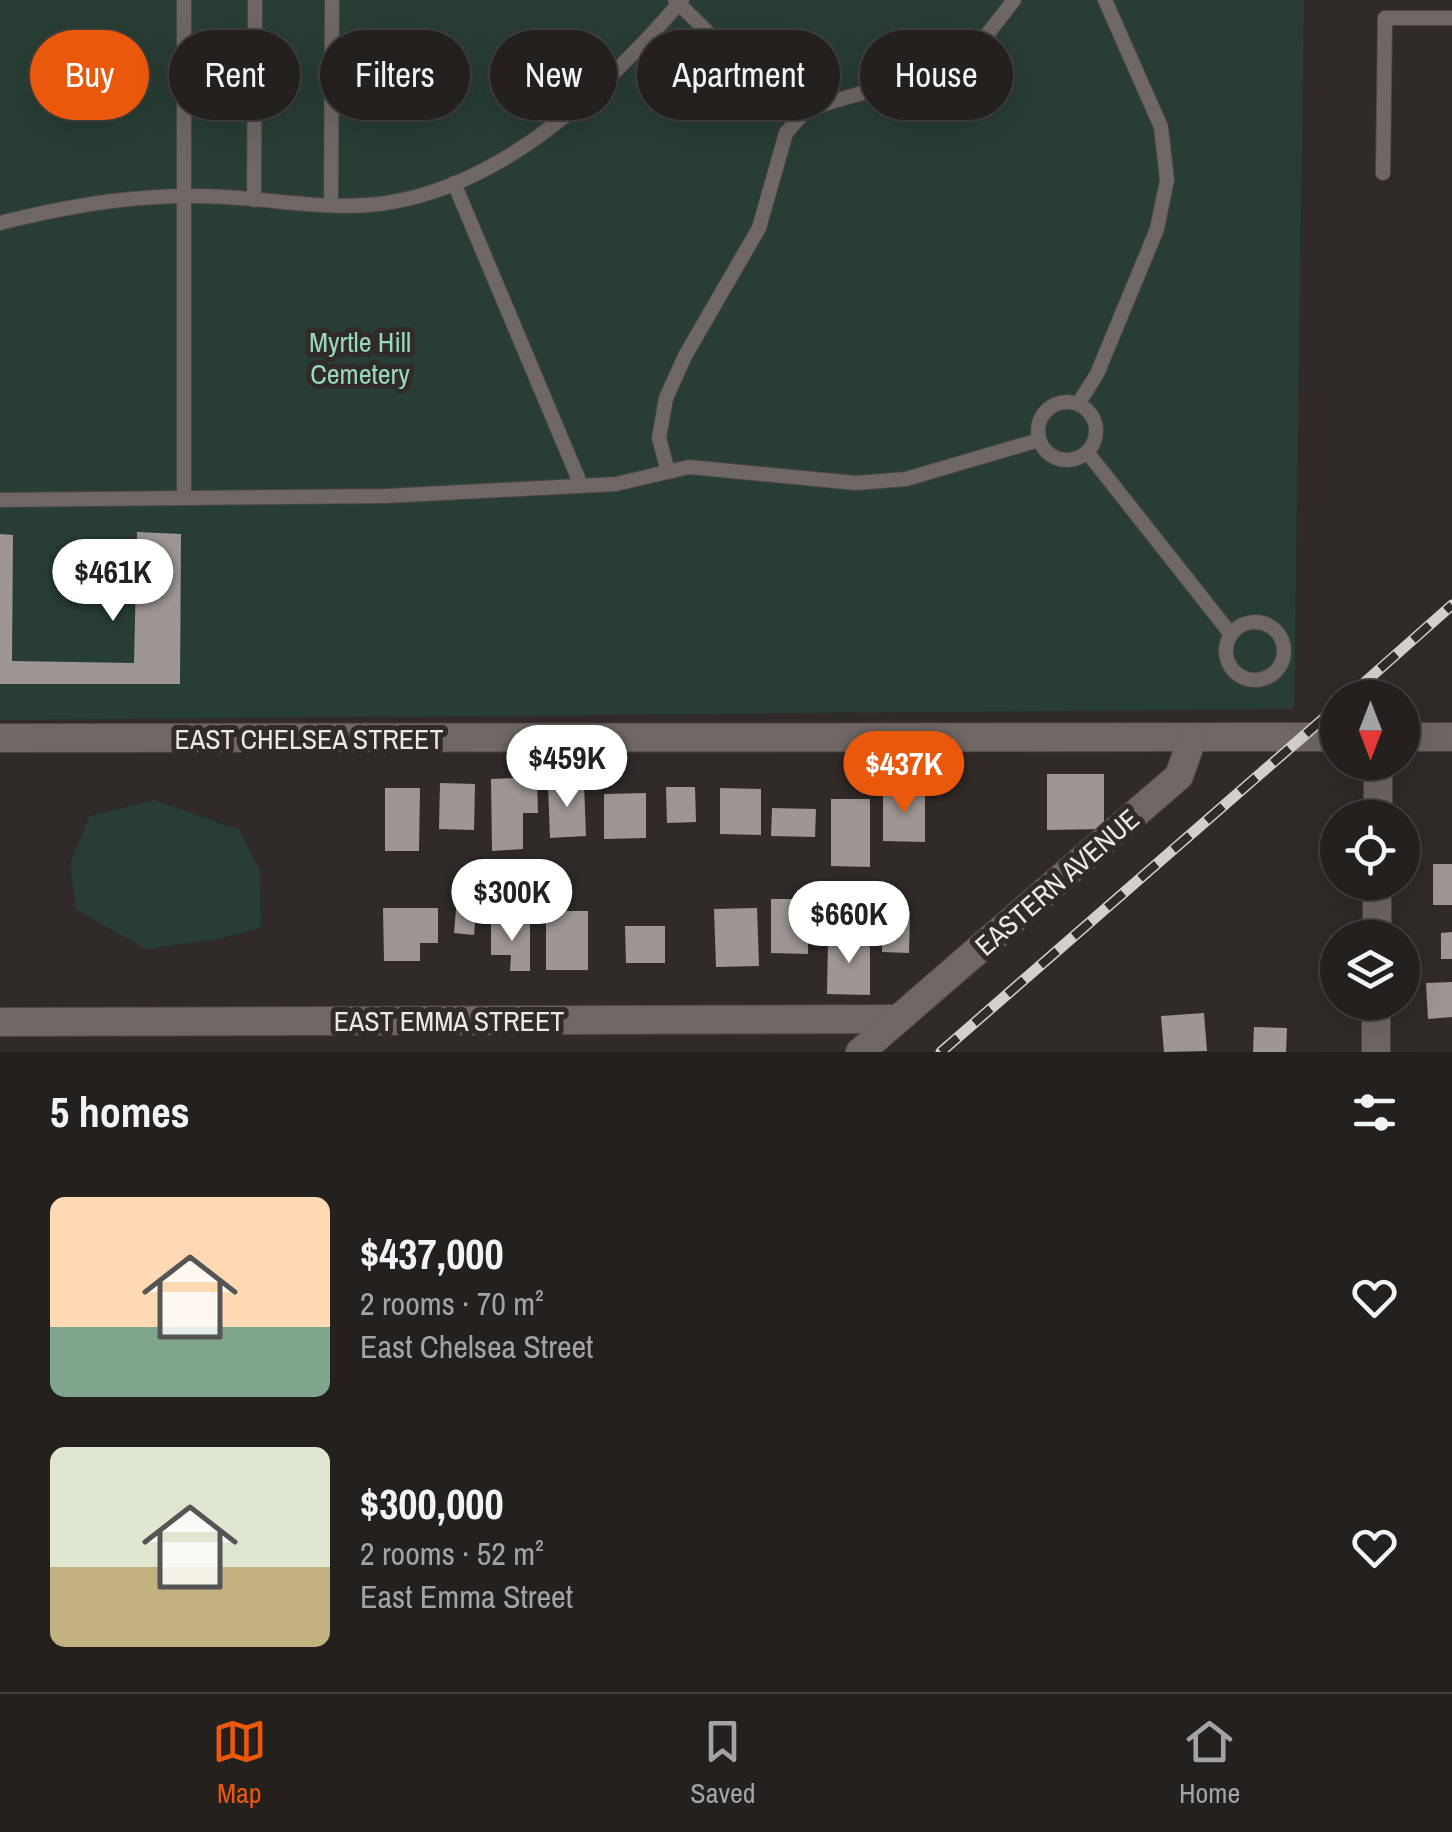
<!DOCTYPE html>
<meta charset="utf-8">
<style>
:root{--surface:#24201e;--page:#302d2b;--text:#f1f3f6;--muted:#a3a3a4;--line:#413e3c;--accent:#ea580c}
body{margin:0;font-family:"Archivo Narrow",sans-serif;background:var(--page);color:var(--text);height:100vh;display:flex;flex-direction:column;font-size:38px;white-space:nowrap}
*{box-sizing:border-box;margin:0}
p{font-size:32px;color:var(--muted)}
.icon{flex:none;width:55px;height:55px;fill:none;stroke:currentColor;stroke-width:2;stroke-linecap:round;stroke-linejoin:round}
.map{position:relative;height:1052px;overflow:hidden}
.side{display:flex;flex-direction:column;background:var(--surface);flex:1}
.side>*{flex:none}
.top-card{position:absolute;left:30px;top:30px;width:1392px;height:90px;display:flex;gap:20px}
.needle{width:65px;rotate:180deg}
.buttons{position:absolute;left:1320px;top:680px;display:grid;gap:20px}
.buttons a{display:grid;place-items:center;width:100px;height:100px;border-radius:50%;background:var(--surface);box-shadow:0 10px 40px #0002,0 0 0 2px var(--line);font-size:50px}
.price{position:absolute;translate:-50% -85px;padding:0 22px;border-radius:35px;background:#fff;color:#222;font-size:32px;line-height:65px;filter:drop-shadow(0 2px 5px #0008)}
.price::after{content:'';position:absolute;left:50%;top:60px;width:30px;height:22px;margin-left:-15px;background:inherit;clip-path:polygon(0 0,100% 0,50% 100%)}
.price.on{background:var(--accent);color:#fff}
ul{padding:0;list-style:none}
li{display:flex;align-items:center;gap:30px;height:250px;padding:0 50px}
li span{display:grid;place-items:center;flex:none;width:280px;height:200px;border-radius:15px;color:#555}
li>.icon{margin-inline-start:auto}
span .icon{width:120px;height:120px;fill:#fffc;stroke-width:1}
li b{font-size:42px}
h2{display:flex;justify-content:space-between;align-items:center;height:120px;padding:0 50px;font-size:42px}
.chip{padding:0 35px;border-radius:45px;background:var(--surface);box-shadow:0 10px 40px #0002,0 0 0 2px var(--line);font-size:35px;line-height:90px}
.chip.on{background:var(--accent);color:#fff}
.tabs{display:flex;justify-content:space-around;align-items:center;height:140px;border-top:2px solid var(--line);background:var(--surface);font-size:28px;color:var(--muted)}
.tabs a{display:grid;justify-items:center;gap:5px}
.tabs .on{color:var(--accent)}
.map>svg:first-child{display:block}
.green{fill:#283d33}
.building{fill:#9d9693}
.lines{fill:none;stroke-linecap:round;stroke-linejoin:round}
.service-casing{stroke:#4b4544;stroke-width:16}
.minor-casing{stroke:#4b4544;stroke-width:30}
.service{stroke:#6e6764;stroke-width:14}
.minor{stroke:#6e6764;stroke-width:28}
.rail-casing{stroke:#d3cfcd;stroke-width:11}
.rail{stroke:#302a28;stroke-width:8;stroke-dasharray:22;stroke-linecap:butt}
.labels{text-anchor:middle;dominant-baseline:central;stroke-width:10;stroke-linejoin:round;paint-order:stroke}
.park-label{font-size:28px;fill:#97d9ba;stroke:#302a28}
.street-label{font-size:28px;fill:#ece8e6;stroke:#302a28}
</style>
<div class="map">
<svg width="1452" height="1052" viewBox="0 0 1452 1052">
<rect width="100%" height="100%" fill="#302a28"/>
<!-- green -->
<g class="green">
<polygon points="0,0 1304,0 1294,709 0,720"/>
<polygon points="154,800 239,830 260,871 261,927 224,938 145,949 76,909 70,863 90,816"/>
</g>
<!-- building -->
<g class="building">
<polygon points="137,532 181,534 180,684 0,684 0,534 13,535 12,661 134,663"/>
<polygon points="1047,774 1104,774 1104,829 1047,830"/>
<polygon points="537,777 538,813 523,813 523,849 492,851 491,779"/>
<polygon points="440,783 475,784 474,830 439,829"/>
<polygon points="584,783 586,836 550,838 548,785"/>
<polygon points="666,787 695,787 696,822 667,823"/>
<polygon points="385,788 420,788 419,851 385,851"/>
<polygon points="720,788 761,789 761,835 720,834"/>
<polygon points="883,791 925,791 925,842 883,841"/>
<polygon points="646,793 646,838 604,839 604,794"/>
<polygon points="831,799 870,799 870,867 831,866"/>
<polygon points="772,808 816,809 815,837 771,836"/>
<rect x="1433" y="864" width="19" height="41"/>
<polygon points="457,898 477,900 474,935 454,933"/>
<polygon points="771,899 808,899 808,954 771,953"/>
<polygon points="383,908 438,908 438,943 420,943 420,961 384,961"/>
<polygon points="757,908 759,966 716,967 714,909"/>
<polygon points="883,910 910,911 909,953 882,952"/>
<rect x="546" y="911" width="42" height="59"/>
<polygon points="491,923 530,923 530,971 510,971 511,955 491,955"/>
<polygon points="625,926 665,926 665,963 626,963"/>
<polygon points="1452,932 1452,959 1441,959 1441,933"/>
<polygon points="828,938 870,938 870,995 827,994"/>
<polygon points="1452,982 1452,1017 1428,1019 1426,983"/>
<polygon points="1204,1013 1207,1051 1164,1052 1161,1016"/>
<polygon points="1254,1027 1287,1028 1286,1052 1253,1052"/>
</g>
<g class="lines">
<!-- service casing -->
<g class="service-casing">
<g id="service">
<polyline points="184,0 184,498"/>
<polyline points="675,0 732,56 807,109"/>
<polyline points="1383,173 1385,18 1452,18"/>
<polyline points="454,183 581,485"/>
<polyline points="254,200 255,0"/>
<polyline points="331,205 332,0"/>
<path d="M 0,223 C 76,204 148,192 226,197 C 280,200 332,211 386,203 C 505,185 606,88 682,0"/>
<circle cx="1067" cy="431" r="29"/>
<polyline points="1078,404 1097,374 1157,229 1167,180 1161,127 1105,0"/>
<polyline points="1087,452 1230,633"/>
<polyline points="668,472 659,438 666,398 685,356 759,228 786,133 807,109 893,84 979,45 1014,0"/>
<polyline points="0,500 386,496 616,484 689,467 856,483 906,479 1039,440"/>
<circle cx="1255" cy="651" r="29"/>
</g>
</g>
<!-- minor casing -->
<g class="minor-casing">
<g id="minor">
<polyline points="1402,737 1452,737"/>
<polyline points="0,738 1338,737"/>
<polyline points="1378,818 1378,762"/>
<polyline points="1377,938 1377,882"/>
<polyline points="0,1022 897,1019"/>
<polyline points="860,1052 1179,776 1192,739"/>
<polyline points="1376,1052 1376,1002"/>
</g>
</g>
<!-- service -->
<use href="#service" class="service"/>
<!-- minor -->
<use href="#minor" class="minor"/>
<!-- rail casing -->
<g class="rail-casing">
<g id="rail">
<polyline points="1347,698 1452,605"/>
<polyline points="941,1052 1338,706"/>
</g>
</g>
<!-- rail -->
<use href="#rail" class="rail"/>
</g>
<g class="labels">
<!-- park labels -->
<g class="park-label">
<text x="360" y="342">Myrtle Hill<tspan x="360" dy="32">Cemetery</tspan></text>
</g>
<!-- street labels -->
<g class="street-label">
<text x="309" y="739">EAST CHELSEA STREET</text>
<text transform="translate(1057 882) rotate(-41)">EASTERN AVENUE</text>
<text x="449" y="1021">EAST EMMA STREET</text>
</g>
</g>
</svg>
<div class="buttons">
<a><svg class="needle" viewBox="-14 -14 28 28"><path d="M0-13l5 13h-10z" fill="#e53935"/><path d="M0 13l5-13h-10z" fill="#a3a3a4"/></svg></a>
<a><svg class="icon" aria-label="locate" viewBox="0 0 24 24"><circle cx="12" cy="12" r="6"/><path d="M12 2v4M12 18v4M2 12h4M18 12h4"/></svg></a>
<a><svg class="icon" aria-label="layers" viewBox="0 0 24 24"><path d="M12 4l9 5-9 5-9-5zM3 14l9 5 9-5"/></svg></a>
</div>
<b class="price" style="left:113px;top:624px">$461K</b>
<b class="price" style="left:567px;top:810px">$459K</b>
<b class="price on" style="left:904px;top:816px">$437K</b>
<b class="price" style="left:512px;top:944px">$300K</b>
<b class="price" style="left:849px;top:966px">$660K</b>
<div class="top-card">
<a class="chip on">Buy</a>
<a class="chip">Rent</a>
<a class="chip">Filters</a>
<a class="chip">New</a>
<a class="chip">Apartment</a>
<a class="chip">House</a>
</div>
</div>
<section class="side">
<h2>5 homes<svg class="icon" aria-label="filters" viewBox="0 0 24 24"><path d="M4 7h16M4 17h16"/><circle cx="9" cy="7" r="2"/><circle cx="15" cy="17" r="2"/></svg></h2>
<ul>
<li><span style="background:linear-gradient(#ffd9b3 65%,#7fa58c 0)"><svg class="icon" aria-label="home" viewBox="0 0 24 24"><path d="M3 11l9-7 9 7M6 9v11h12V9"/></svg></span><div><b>$437,000</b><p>2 rooms · 70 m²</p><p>East Chelsea Street</p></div><svg class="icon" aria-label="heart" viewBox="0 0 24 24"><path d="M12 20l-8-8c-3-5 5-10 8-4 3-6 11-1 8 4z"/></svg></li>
<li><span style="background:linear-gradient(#dfe7d0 60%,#c2b280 0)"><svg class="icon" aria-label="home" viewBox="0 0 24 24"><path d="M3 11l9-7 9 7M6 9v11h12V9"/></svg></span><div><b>$300,000</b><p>2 rooms · 52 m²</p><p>East Emma Street</p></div><svg class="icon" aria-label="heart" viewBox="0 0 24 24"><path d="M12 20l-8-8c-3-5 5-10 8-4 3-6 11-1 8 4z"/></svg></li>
</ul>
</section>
<nav class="tabs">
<a class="on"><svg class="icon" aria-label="map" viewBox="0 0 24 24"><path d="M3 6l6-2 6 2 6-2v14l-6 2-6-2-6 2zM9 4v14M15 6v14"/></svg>Map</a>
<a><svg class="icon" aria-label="saved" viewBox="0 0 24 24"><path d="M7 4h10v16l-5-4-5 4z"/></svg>Saved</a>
<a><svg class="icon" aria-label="home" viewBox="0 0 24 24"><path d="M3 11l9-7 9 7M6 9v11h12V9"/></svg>Home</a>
</nav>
